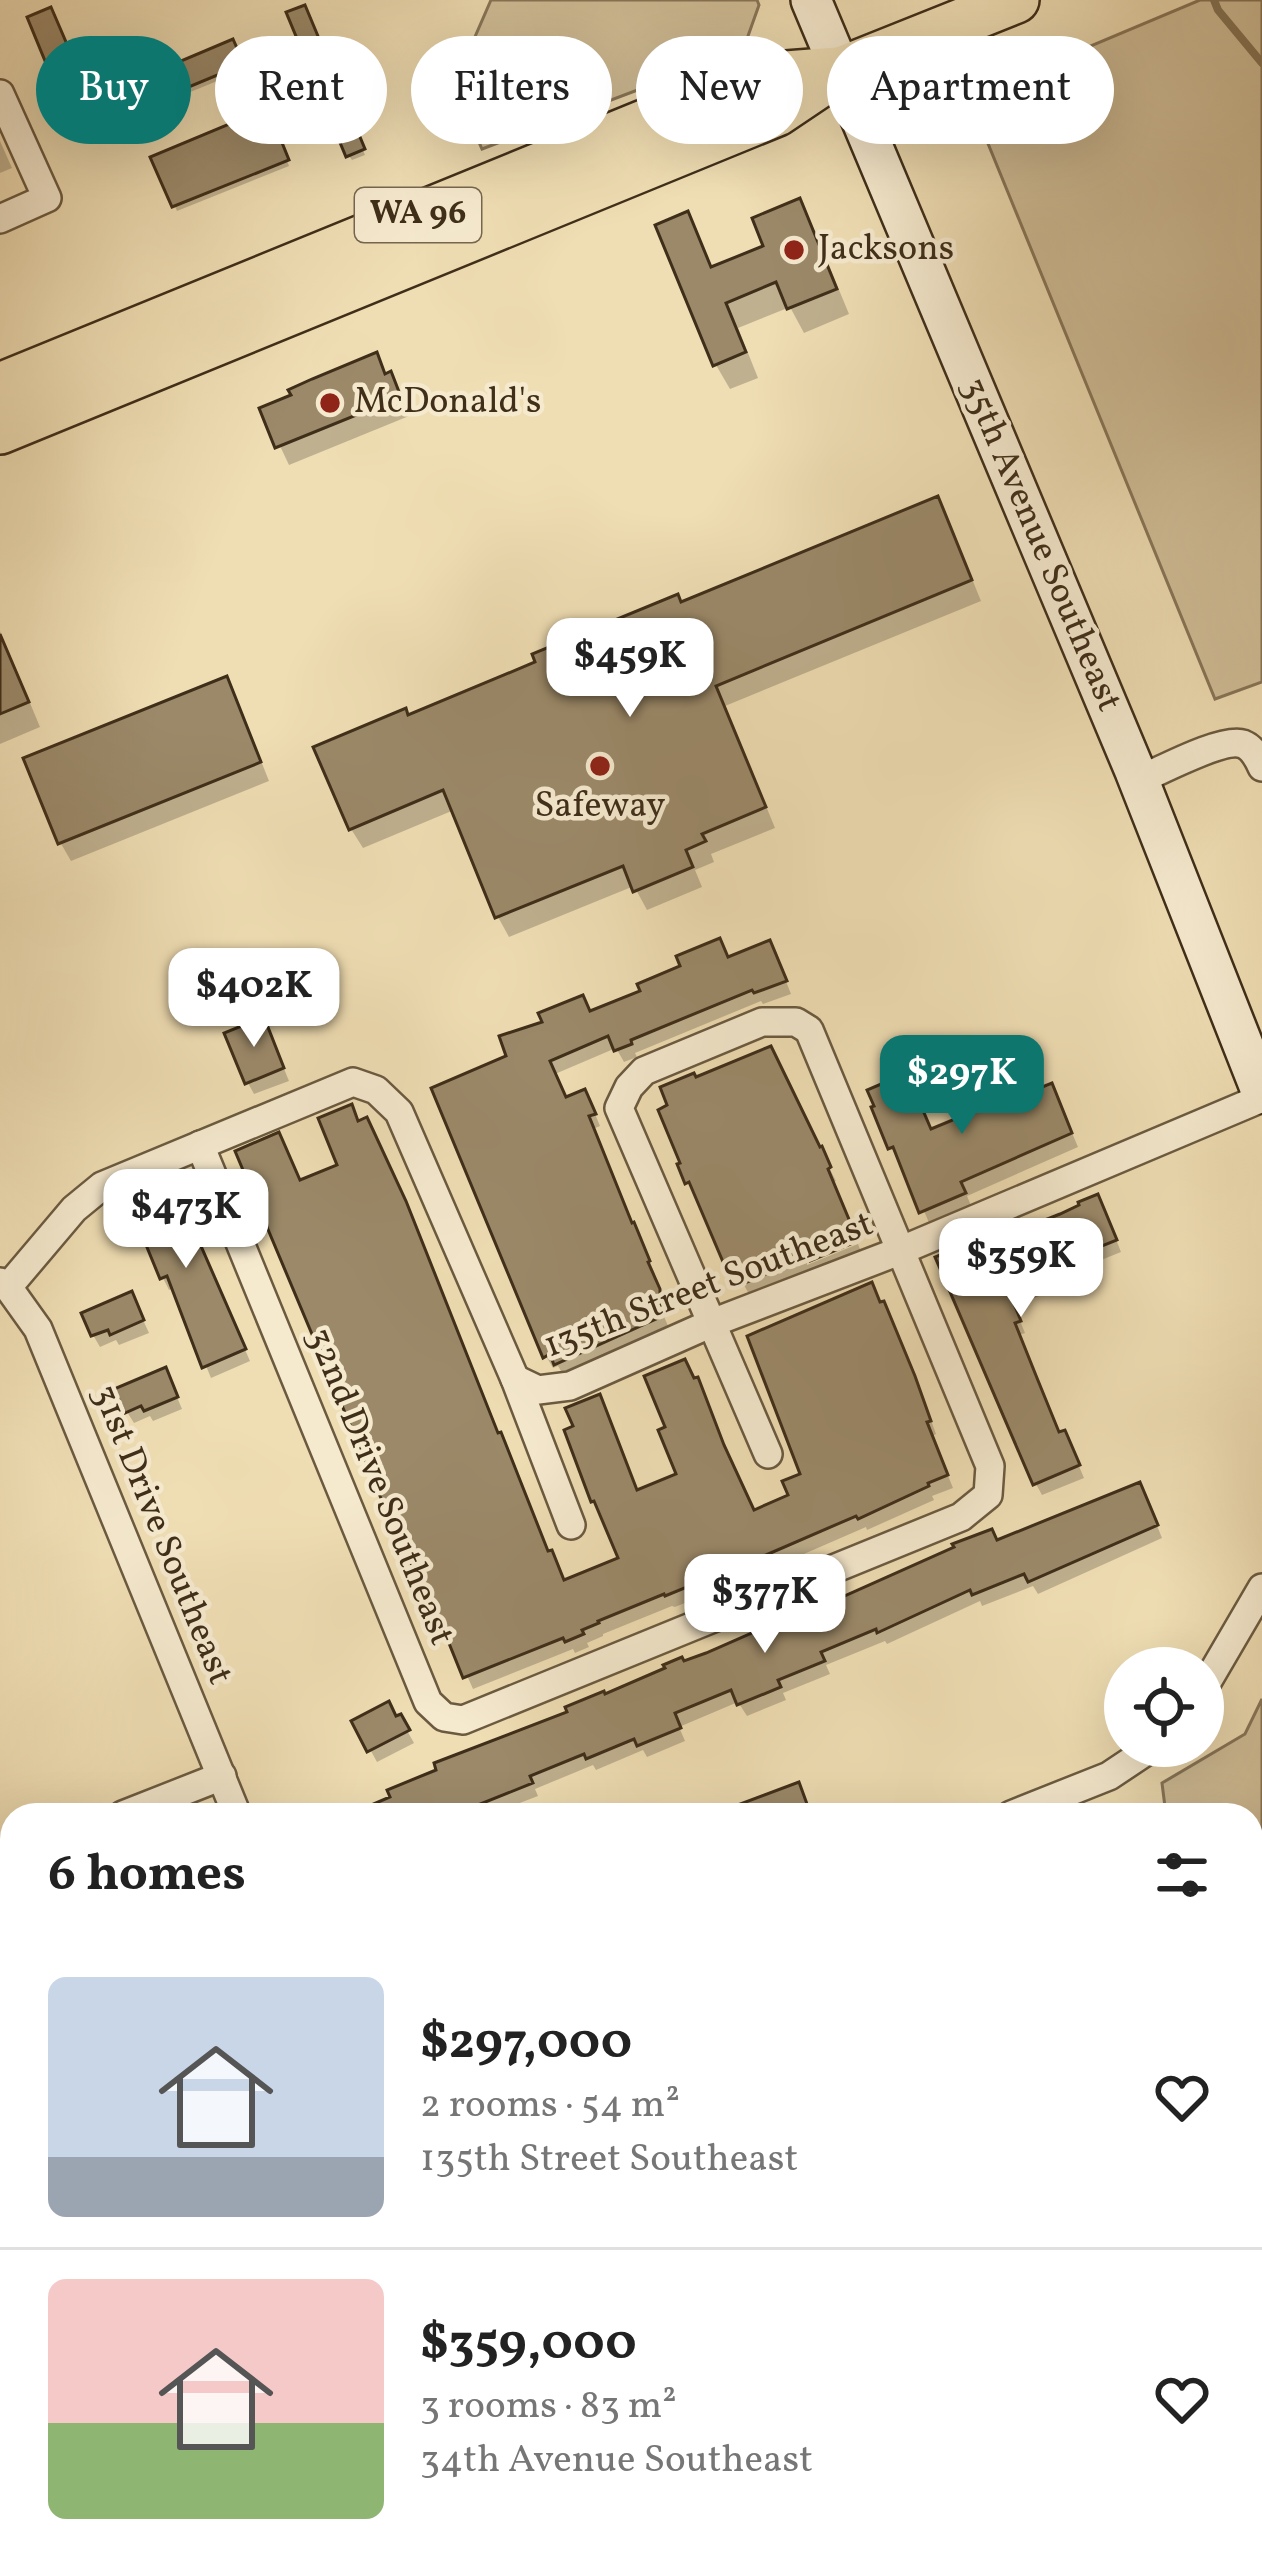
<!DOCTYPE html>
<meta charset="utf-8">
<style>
:root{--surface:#fff;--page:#f6f6f6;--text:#222;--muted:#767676;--line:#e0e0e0;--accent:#0f766e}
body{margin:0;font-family:Vollkorn,serif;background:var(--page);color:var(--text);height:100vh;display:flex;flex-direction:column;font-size:45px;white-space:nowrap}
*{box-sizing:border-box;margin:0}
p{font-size:39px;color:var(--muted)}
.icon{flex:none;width:66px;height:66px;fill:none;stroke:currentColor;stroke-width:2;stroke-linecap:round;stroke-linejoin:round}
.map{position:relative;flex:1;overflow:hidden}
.sheet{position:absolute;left:0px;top:1803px;width:1263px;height:768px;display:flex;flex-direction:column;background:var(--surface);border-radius:36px 36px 0 0;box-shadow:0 12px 48px #0002}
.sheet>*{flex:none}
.guide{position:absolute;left:36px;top:36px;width:1191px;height:108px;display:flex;gap:24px}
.controls{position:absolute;left:1104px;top:1647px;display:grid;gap:24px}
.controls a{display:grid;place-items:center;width:120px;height:120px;border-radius:50%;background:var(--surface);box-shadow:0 12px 48px #0002;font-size:60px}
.price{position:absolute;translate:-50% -102px;padding:0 27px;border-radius:24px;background:#fff;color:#222;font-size:39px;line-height:78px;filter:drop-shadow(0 3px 6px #0008)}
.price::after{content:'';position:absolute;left:50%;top:72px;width:36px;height:27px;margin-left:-18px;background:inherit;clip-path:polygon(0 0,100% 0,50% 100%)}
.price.selected{background:var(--accent);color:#fff}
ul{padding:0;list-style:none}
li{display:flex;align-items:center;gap:36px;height:300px;padding:0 48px}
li+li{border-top:3px solid var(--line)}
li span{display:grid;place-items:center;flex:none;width:336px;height:240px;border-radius:18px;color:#555}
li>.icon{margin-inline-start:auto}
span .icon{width:144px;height:144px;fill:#fffc;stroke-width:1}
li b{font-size:51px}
h2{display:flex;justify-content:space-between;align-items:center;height:144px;padding:0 48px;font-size:51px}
.tag{padding:0 42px;border-radius:54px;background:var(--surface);box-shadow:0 12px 48px #0002;font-size:42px;line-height:108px}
.tag.selected{background:var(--accent);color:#fff}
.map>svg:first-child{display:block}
.green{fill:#d1bf99;stroke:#887659;stroke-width:3}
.shadow{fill:#0003}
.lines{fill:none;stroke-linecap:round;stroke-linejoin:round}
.stream{stroke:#857456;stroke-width:8}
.building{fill:#9b8969;stroke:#3f2e19;stroke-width:3}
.street-casing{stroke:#6b5a40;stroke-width:32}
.secondary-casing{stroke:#3f2e19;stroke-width:44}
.primary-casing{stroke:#3f2e19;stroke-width:50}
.street{stroke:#f5e9ce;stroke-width:27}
.secondary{stroke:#f5e9ce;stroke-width:39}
.primary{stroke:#efddb3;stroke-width:45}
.poi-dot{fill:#8f2418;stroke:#f5e9ce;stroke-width:4.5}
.labels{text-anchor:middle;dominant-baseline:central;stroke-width:9;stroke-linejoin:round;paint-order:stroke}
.shield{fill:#f5e9ce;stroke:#76664f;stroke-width:3}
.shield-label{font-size:33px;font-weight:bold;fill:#3f2e19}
.poi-label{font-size:36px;fill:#3f2e19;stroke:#f5e9ce;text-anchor:start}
.street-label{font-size:36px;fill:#3f2e19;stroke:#f5e9ce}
</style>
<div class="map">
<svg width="1262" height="2571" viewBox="0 0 1262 2571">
<rect width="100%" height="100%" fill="#efddb3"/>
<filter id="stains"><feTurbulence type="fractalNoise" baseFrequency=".00167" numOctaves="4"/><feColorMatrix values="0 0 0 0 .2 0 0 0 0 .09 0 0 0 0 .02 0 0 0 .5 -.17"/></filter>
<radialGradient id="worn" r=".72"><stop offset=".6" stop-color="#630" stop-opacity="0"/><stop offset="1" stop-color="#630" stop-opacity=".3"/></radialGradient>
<!-- green -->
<g class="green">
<polygon points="491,0 757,0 759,5 743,50 482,149 454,85"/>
<polygon points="1200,0 1262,0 1262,682 1215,699 969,97"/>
<polygon points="1262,1699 1262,1941 1251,1928 1251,1815 1166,1815 1162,1783 1245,1734"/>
</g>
<!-- shadow -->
<g class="shadow">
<polygon points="50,11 75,68 56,77 30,19"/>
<polygon points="307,13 365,155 352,160 349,156"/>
<polygon points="232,43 244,70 166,102 154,75"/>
<polygon points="270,116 289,166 177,211 154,158"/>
<polygon points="0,141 12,168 0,173"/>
<polygon points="799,202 813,227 849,314 804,333 790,307 738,328 758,378 730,389 716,365 687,215 713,269 767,247"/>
<polygon points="375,356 400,393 409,416 289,465 263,410"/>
<polygon points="937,500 948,520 981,601 725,706 775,828 711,854 714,862 695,870 702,887 647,910 634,886 509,937 498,917 454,810 363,848 351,829 408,718"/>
<polygon points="0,631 40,727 0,744"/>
<polygon points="226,680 236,698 269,781 71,861 60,842"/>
<polygon points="776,956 791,994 763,1004 761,1001 635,1053 637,1057 624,1062 616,1048 555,1074 566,1100 591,1104 600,1126 593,1129 655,1274 653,1275 665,1304 666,1308 661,1310 669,1328 564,1376 558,1366 553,1368 546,1356 510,1058 590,1015 729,960"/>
<polygon points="269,1032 289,1081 254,1094 248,1083"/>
<polygon points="1058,1100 1078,1147 967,1196 972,1208 930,1225 902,1160 899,1160 891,1147 932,1132"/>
<polygon points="820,1150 836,1181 832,1182 856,1238 807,1259 807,1265 858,1244 862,1254 820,1272 817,1268 750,1296 744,1285 739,1287 731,1275 681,1166"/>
<polygon points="300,1183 498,1436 549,1554 565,1583 622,1560 594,1501 577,1428 599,1398 637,1493 730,1461 754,1513 792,1497 804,1475 921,1393 936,1434 932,1436 953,1488 932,1496 934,1500 867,1530 866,1527 774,1567 701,1594 702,1596 675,1607 672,1606 603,1634 603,1636 587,1643 589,1647 575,1653 573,1649 473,1689 446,1628 443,1630 436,1617 408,1549"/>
<polygon points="179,1192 186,1209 184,1210 250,1361 211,1378 174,1288 169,1290 163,1278 130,1198"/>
<polygon points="1104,1209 1121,1252 1074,1271 1077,1281 1014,1306 1025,1333 1019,1335 1060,1435 1070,1445 1084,1478 1042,1495 1036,1484 989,1245"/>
<polygon points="137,1307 149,1333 119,1345 116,1340 100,1347 93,1335"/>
<polygon points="171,1383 182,1409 153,1421 150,1416 134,1423 127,1412"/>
<polygon points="1146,1498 1162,1538 1038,1594 1033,1586 982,1606 980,1601 887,1644 885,1641 826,1665 830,1674 783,1693 786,1700 747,1716 738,1702 679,1727 685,1741 647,1757 643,1750 596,1770 593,1765 535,1789 538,1796 488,1815 357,1815 604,1697 683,1664 997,1543"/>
<polygon points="400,1718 414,1743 377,1762 355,1722"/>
<polygon points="1257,2121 1262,2130 1262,2227 1251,2231 1251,2123"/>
</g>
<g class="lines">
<!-- stream -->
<polyline class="stream" points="1214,0 1218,10 1262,63"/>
</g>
<!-- building -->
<g class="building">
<polygon points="305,5 365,149 346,157 286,12"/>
<polygon points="51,7 75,63 50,73 27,17"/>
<polygon points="233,39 244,64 160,99 150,74"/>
<polygon points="268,108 289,160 172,207 150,157"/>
<polygon points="800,198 837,289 787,309 776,282 726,303 746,352 713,366 655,225 688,211 711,267 763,246 752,218"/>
<polygon points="377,352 385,374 391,371 401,397 275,448 259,408 291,395 288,390 312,379"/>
<polygon points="938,496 972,580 716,686 766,807 702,834 706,841 686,850 693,867 633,892 623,866 495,918 443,790 349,830 313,747 406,708 408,715 535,662 532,654 678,594 681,602"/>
<polygon points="0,634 29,702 0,714"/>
<polygon points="227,676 261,762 58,844 23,758"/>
<polygon points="720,938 728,957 770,940 787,981 754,993 752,990 631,1040 632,1044 614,1051 608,1036 550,1061 566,1097 585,1089 596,1114 589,1116 632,1223 634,1222 650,1261 648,1262 660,1289 660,1295 657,1297 665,1315 554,1365 550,1354 543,1358 431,1088 506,1056 499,1036 542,1022 538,1013 583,995 590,1011 640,991 637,984 680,966 676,956"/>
<polygon points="264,1017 284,1068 245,1084 224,1033"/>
<polygon points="771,1046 820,1147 822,1146 831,1167 828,1169 858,1241 810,1261 808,1256 740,1285 736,1273 729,1276 689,1182 685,1184 677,1164 680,1163 658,1110 667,1105 660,1087 694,1073 696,1077"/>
<polygon points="907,1073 931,1129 1003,1099 1005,1102 1052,1083 1072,1133 961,1182 966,1193 919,1213 893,1147 888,1149 871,1107 874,1106 867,1090"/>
<polygon points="352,1104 358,1121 367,1117 406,1201 498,1433 501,1432 548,1551 552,1550 564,1580 618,1558 594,1501 591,1502 564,1430 573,1426 565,1408 600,1394 637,1490 676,1474 658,1430 665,1427 644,1376 685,1359 694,1378 698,1377 724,1445 754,1510 788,1495 782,1481 800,1474 747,1336 872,1282 880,1302 884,1301 915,1376 931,1421 927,1422 948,1475 928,1483 929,1486 858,1519 856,1516 766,1555 696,1580 697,1583 665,1596 664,1594 598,1621 599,1623 582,1630 584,1634 565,1642 563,1638 463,1678 438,1616 433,1618 400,1536 398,1537 380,1496 235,1151 279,1132 300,1180 337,1165 318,1118"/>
<polygon points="174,1177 182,1197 180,1198 246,1349 202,1368 167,1276 160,1279 126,1196"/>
<polygon points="1098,1194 1117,1240 1069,1259 1073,1269 1010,1294 1021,1321 1015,1323 1037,1378 1059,1432 1065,1430 1080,1465 1033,1485 935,1257 987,1236 989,1242 1060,1214 1079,1205 1078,1202"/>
<polygon points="132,1291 144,1320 110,1335 108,1330 91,1336 81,1313"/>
<polygon points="166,1367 178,1397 144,1411 141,1406 125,1413 114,1389"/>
<polygon points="1140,1482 1158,1525 1028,1582 1024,1574 972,1595 970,1590 877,1633 876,1629 821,1652 825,1661 778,1680 781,1687 737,1705 731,1690 675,1713 681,1728 637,1746 634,1739 586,1759 584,1754 530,1776 533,1783 453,1815 348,1815 390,1797 387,1790 436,1770 434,1763 567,1712 565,1707 604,1691 605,1694 665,1668 663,1665 682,1657 684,1661 706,1653 804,1610 842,1597 954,1547 952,1544 992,1529 997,1540"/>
<polygon points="389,1701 396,1716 401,1714 410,1730 367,1752 351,1721"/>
<polygon points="799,1782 811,1815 717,1815 716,1813"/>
</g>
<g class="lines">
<!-- street casing -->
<g class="street-casing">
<g id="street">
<polyline points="0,94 47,198 0,219"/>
<path d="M 1139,780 C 1160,771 1223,737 1243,744 C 1253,748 1258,758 1262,767"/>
<polyline points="200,1145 428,1702 444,1717 463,1720 961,1517 988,1495 990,1466 809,1030 796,1022 762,1022 644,1071 629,1087 619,1108 768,1454"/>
<polyline points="0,1282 8,1287 38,1329 237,1815"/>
<polyline points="8,1287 74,1209 102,1186 353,1082 376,1090 399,1112 515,1379 571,1525"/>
<polyline points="515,1379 538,1390 570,1386 712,1323 902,1250 1262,1098"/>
<polyline points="1203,1689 1262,1588"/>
<polyline points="123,1815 222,1776"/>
<polyline points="1011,1815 1109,1776 1154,1746"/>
<polyline points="0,1863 12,1858"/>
<polyline points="1251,2063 1262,2070"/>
<polyline points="0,2232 12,2227"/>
<polyline points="0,2435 12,2442"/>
<polyline points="1251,2474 1262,2479"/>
<polyline points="477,2559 491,2571"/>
<polyline points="591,2571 604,2559"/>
<polyline points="1257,2571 1259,2531 1262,2521"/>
</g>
</g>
<!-- secondary casing -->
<g class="secondary-casing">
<polyline id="secondary" points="811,0 1135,771 1262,1093"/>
</g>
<!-- primary casing -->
<g class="primary-casing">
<g id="primary">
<polyline points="0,386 759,76 838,70"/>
<polyline points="0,431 777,113 841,70 1016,0"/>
</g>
</g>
<!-- street -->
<use href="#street" class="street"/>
<!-- secondary -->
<use href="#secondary" class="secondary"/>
<!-- primary -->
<use href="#primary" class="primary"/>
</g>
<!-- markers -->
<g class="poi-dot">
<circle cx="794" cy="250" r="12"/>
<circle cx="330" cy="403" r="12"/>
<circle cx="600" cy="766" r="12"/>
</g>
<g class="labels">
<!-- shield labels -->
<rect class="shield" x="355" y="188" width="126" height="54" rx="9"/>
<g class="shield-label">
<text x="418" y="215">WA 96</text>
</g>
<!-- poi labels -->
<g class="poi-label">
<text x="818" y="250">Jacksons</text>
<text x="354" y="403">McDonald's</text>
<text x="600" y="807" text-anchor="middle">Safeway</text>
</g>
<!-- street labels -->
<g class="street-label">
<text transform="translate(1040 545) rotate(67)">35th Avenue Southeast</text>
<text transform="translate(709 1286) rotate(-21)">135th Street Southeast</text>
<text transform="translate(379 1487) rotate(68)">32nd Drive Southeast</text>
<text transform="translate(161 1535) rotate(68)">31st Drive Southeast</text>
</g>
</g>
<rect width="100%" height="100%" filter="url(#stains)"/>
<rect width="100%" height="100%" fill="url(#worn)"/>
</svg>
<div class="controls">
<a><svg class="icon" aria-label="locate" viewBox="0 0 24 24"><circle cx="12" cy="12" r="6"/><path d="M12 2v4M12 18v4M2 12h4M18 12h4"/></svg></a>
</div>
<b class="price" style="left:630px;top:720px">$459K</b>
<b class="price" style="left:254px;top:1050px">$402K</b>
<b class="price selected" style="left:962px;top:1137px">$297K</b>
<b class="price" style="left:186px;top:1271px">$473K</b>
<b class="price" style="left:1021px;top:1320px">$359K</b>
<b class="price" style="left:765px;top:1656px">$377K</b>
<div class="guide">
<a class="tag selected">Buy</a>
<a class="tag">Rent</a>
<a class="tag">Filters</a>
<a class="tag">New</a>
<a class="tag">Apartment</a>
</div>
<section class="sheet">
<h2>6 homes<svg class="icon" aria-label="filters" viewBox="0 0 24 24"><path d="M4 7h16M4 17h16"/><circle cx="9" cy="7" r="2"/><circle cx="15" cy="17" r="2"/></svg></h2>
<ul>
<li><span style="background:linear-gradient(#c9d6e8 75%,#9aa5b1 0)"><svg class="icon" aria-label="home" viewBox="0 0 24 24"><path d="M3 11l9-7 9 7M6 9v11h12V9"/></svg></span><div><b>$297,000</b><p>2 rooms · 54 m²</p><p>135th Street Southeast</p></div><svg class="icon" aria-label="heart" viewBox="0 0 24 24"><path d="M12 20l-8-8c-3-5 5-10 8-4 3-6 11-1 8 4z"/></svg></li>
<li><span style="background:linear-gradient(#f6c9c9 60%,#8fb573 0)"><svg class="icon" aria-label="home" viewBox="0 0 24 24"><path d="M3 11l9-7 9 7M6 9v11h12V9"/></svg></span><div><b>$359,000</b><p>3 rooms · 83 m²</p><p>34th Avenue Southeast</p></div><svg class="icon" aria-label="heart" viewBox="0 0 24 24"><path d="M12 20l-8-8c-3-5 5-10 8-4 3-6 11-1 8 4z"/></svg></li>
</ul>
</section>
</div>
